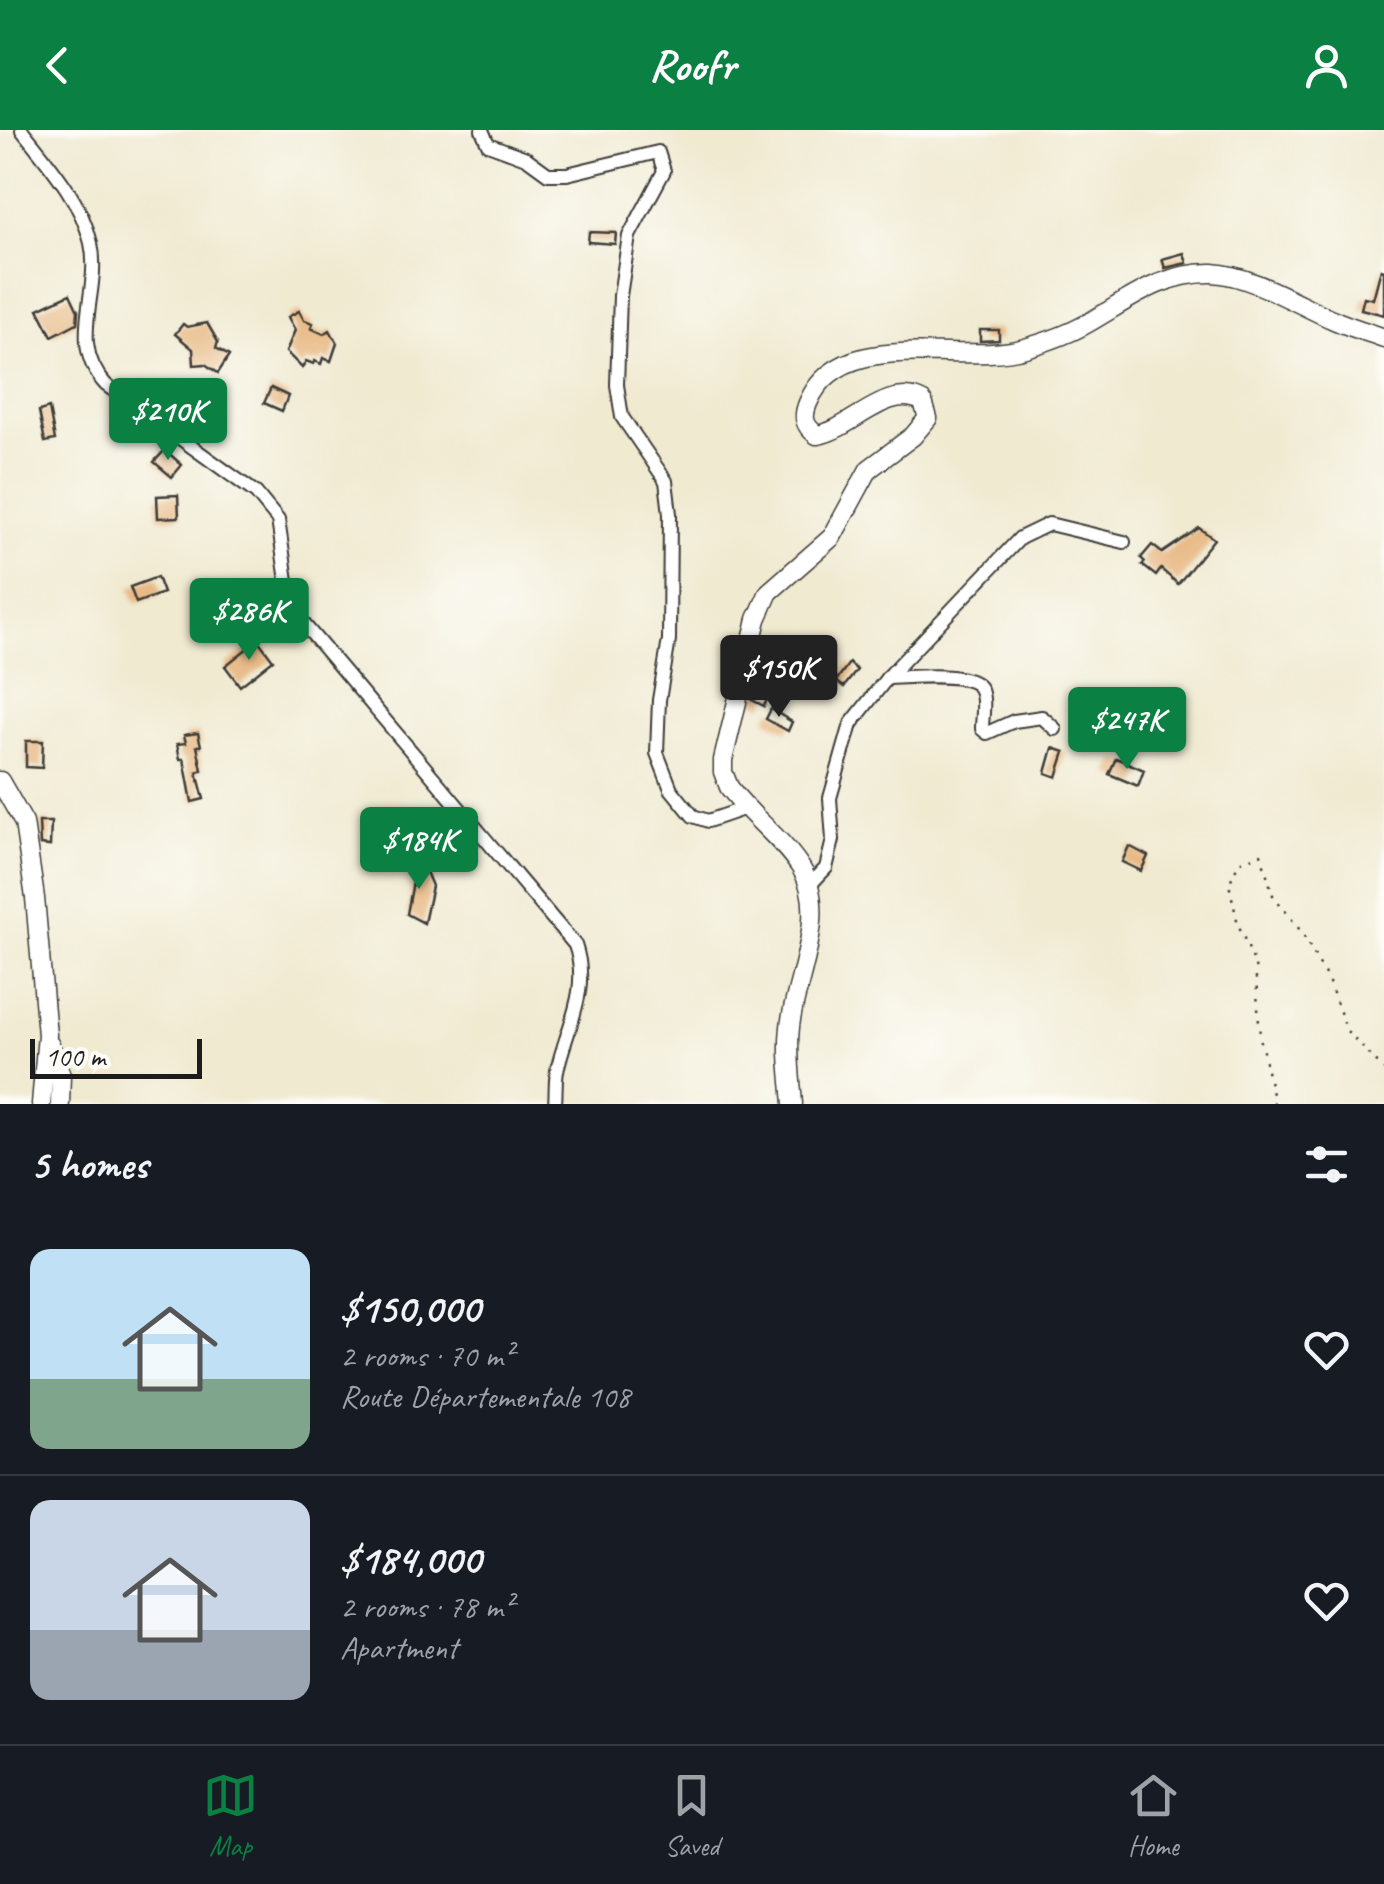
<!DOCTYPE html>
<meta charset="utf-8">
<style>
:root{--surface:#171b24;--page:#242831;--text:#f1f3f6;--muted:#9ea1a6;--line:#363941;--accent:#0b8043}
body{margin:0;font-family:Caveat,sans-serif;background:var(--page);color:var(--text);height:100vh;display:flex;flex-direction:column;font-size:38px;white-space:nowrap}
*{box-sizing:border-box;margin:0}
p{font-size:32px;color:var(--muted)}
.icon{flex:none;width:55px;height:55px;fill:none;stroke:currentColor;stroke-width:2;stroke-linecap:round;stroke-linejoin:round}
.map{position:relative;height:974px;overflow:hidden}
.sheet{display:flex;flex-direction:column;background:var(--surface);flex:1}
.sheet>*{flex:none}
.scale{position:absolute;left:30px;bottom:25px;width:172px;box-sizing:border-box;padding-left:10px;border:5px solid #1c1c1c;border-top:0;font-size:28px;line-height:35px;white-space:nowrap;color:#1c1c1c;-webkit-text-stroke:8px #fdfcf7;paint-order:stroke}
.price{position:absolute;translate:-50% -85px;padding:0 22px;border-radius:10px;background:var(--accent);color:#fff;font-size:32px;line-height:65px;filter:drop-shadow(0 2px 5px #0008)}
.price::after{content:'';position:absolute;left:50%;top:60px;width:30px;height:22px;margin-left:-15px;background:inherit;clip-path:polygon(0 0,100% 0,50% 100%)}
.price.active{background:#222;color:#fff}
ul{padding:0;list-style:none}
li{display:flex;align-items:center;gap:30px;height:250px;padding:0 30px}
li+li{border-top:2px solid var(--line)}
li span{display:grid;place-items:center;flex:none;width:280px;height:200px;border-radius:20px;color:#555}
li>.icon{margin-inline-start:auto}
span .icon{width:120px;height:120px;fill:#fffc;stroke-width:1}
li b{font-size:42px}
h2{display:flex;justify-content:space-between;align-items:center;height:120px;padding:0 30px;font-size:42px}
header{display:flex;justify-content:space-between;align-items:center;height:130px;padding:0 30px;background:var(--accent);color:#fff;font-size:45px;font-weight:600}
.tabs{display:flex;justify-content:space-around;align-items:center;height:140px;border-top:2px solid var(--line);background:var(--surface);font-size:28px;color:var(--muted)}
.tabs a{display:grid;justify-items:center;gap:5px}
.tabs .active{color:var(--accent)}
.map>svg:first-child{display:block}
.building{fill:#e8b985}
.lines{fill:none;stroke-linecap:round;stroke-linejoin:round}
.street-casing{stroke:#3c3b37;stroke-width:16}
.secondary-casing{stroke:#3c3b37;stroke-width:21}
.path{stroke:#3c3b37;stroke-width:2.5;stroke-dasharray:2.5 8;stroke-linecap:butt}
.street{stroke:#fff;stroke-width:12}
.secondary{stroke:#fff;stroke-width:18}
</style>
<header><svg class="icon" aria-label="back" viewBox="0 0 24 24"><path d="M15 5l-7 7 7 7"/></svg>Roofr<svg class="icon" aria-label="person" viewBox="0 0 24 24"><circle cx="12" cy="8" r="4"/><path d="M4 21q1-7 8-7t8 7"/></svg></header>
<div class="map">
<svg width="1384" height="974" viewBox="0 0 1384 974">
<rect width="100%" height="100%" fill="#fdfcf7"/>
<filter id="ink" filterUnits="userSpaceOnUse"><feTurbulence type="fractalNoise" baseFrequency=".01" numOctaves="2"/><feDisplacementMap in="SourceGraphic" scale="20" xChannelSelector="R" yChannelSelector="G"/><feConvolveMatrix kernelMatrix="1 2 1 2 8 2 1 2 1" color-interpolation-filters="sRGB"/></filter>
<filter id="wash" filterUnits="userSpaceOnUse"><feTurbulence type="fractalNoise" baseFrequency=".0048" numOctaves="4" result="noise"/><feDisplacementMap in="SourceGraphic" scale="40" xChannelSelector="R" yChannelSelector="G"/><feGaussianBlur stdDeviation="2.25" result="paint"/><feColorMatrix in="noise" values="0 0 0 0 0 0 0 0 0 0 0 0 0 0 0 0 0 1.4 0 .05"/><feComposite in="paint" operator="in"/></filter>
<g filter="url(#wash)">
<rect width="100%" height="100%" fill="#f0ead1"/>
<g id="blocks">
<!-- building -->
<g class="building">
<polygon points="589,102 616,103 615,114 588,112"/>
<polygon points="1184,123 1187,133 1165,138 1162,129"/>
<polygon points="1381,139 1384,140 1384,185 1361,179 1364,167 1373,169"/>
<polygon points="70,164 78,181 77,193 52,206 38,179"/>
<polygon points="299,181 304,190 313,193 311,198 324,204 330,200 337,213 331,231 323,228 321,234 315,231 314,234 306,231 302,238 286,222 295,200 288,187"/>
<polygon points="207,193 218,212 216,218 229,226 218,243 205,234 194,235 193,219 175,204 183,194 187,197"/>
<polygon points="980,200 999,200 999,210 980,211"/>
<polygon points="271,258 288,266 282,281 264,273"/>
<polygon points="201,259 220,268 209,293 190,285"/>
<polygon points="49,278 55,310 45,312 39,281"/>
<polygon points="165,320 182,335 172,347 154,332"/>
<polygon points="178,365 179,387 158,388 157,366"/>
<polygon points="1199,398 1214,409 1178,454 1161,439 1156,446 1142,435 1145,432 1141,428 1152,415 1162,423"/>
<polygon points="157,447 163,463 136,473 130,457"/>
<polygon points="258,510 273,530 240,556 225,536"/>
<polygon points="849,533 857,540 844,557 836,551"/>
<polygon points="763,547 775,553 764,576 752,570"/>
<polygon points="771,579 792,592 788,601 766,589"/>
<polygon points="198,603 201,616 197,616 202,640 197,642 204,669 192,672 184,629 180,629 177,614 186,613 184,605"/>
<polygon points="26,611 43,611 42,638 26,637"/>
<polygon points="1053,618 1065,622 1057,647 1046,643"/>
<polygon points="1116,628 1144,640 1138,656 1109,644"/>
<polygon points="39,692 51,692 50,716 40,715"/>
<polygon points="1129,716 1148,726 1141,741 1122,732"/>
<polygon points="422,732 432,756 424,793 407,784 413,752 407,738"/>
</g>
</g>
</g>
<g filter="url(#ink)">
<use href="#blocks" fill-opacity="0" stroke="#3c3b37" stroke-width="2.5"/>
<g class="lines">
<!-- street casing -->
<g class="street-casing">
<g id="street">
<path d="M 22,0 C 49,34 81,70 91,113 C 102,162 66,212 106,255 L 256,363 L 278,390 L 290,471 L 302,492 L 575,815 C 591,861 566,898 557,941 C 555,952 556,963 555,974"/>
<polyline points="482,0 488,14 526,28 548,44 567,44 658,22 664,41 629,106 620,166 617,255 622,287 666,351 670,384 669,510 659,570 657,623 671,659 693,686 708,691 746,678"/>
<path d="M 887,548 C 908,548 969,540 980,558 C 986,569 982,587 982,599 L 987,603 L 1014,591 L 1042,587 L 1055,599"/>
<polyline points="809,756 826,738 833,710 830,668 851,594 887,548 1020,408 1049,394 1124,412"/>
</g>
</g>
<!-- secondary casing -->
<g class="secondary-casing">
<g id="secondary">
<polyline points="0,651 24,693 35,768 47,905 41,974"/>
<polyline points="50,915 61,945 60,974"/>
<path d="M 793,974 C 791,948 787,922 790,897 C 795,849 830,784 801,738 C 782,708 750,686 729,657 L 723,642 L 723,630 L 757,489 L 769,462 L 832,407 L 869,339 L 913,306 L 928,288 L 923,272 C 888,251 850,301 817,305 C 804,296 802,287 808,273 C 841,193 961,237 1025,218 C 1046,212 1069,204 1088,193 C 1130,169 1163,142 1213,143 C 1251,145 1299,175 1334,190 C 1350,197 1367,202 1384,208"/>
</g>
</g>
<!-- path -->
<polyline class="path" points="1274,974 1260,907 1255,834 1238,794 1229,754 1239,732 1261,724 1273,765 1303,804 1328,850 1347,901 1384,940"/>
<!-- street -->
<use href="#street" class="street"/>
<!-- secondary -->
<use href="#secondary" class="secondary"/>
</g>
</g>
</svg>
<div class="scale">100 m</div>
<b class="price" style="left:168px;top:333px">$210K</b>
<b class="price" style="left:249px;top:533px">$286K</b>
<b class="price active" style="left:779px;top:590px">$150K</b>
<b class="price" style="left:1127px;top:642px">$247K</b>
<b class="price" style="left:419px;top:762px">$184K</b>
</div>
<section class="sheet">
<h2>5 homes<svg class="icon" aria-label="filters" viewBox="0 0 24 24"><path d="M4 7h16M4 17h16"/><circle cx="9" cy="7" r="2"/><circle cx="15" cy="17" r="2"/></svg></h2>
<ul>
<li><span style="background:linear-gradient(#bfe0f5 65%,#7fa58c 0)"><svg class="icon" aria-label="home" viewBox="0 0 24 24"><path d="M3 11l9-7 9 7M6 9v11h12V9"/></svg></span><div><b>$150,000</b><p>2 rooms · 70 m²</p><p>Route Départementale 108</p></div><svg class="icon" aria-label="heart" viewBox="0 0 24 24"><path d="M12 20l-8-8c-3-5 5-10 8-4 3-6 11-1 8 4z"/></svg></li>
<li><span style="background:linear-gradient(#c9d6e8 65%,#9aa5b1 0)"><svg class="icon" aria-label="home" viewBox="0 0 24 24"><path d="M3 11l9-7 9 7M6 9v11h12V9"/></svg></span><div><b>$184,000</b><p>2 rooms · 78 m²</p><p>Apartment</p></div><svg class="icon" aria-label="heart" viewBox="0 0 24 24"><path d="M12 20l-8-8c-3-5 5-10 8-4 3-6 11-1 8 4z"/></svg></li>
</ul>
</section>
<nav class="tabs">
<a class="active"><svg class="icon" aria-label="map" viewBox="0 0 24 24"><path d="M3 6l6-2 6 2 6-2v14l-6 2-6-2-6 2zM9 4v14M15 6v14"/></svg>Map</a>
<a><svg class="icon" aria-label="saved" viewBox="0 0 24 24"><path d="M7 4h10v16l-5-4-5 4z"/></svg>Saved</a>
<a><svg class="icon" aria-label="home" viewBox="0 0 24 24"><path d="M3 11l9-7 9 7M6 9v11h12V9"/></svg>Home</a>
</nav>
